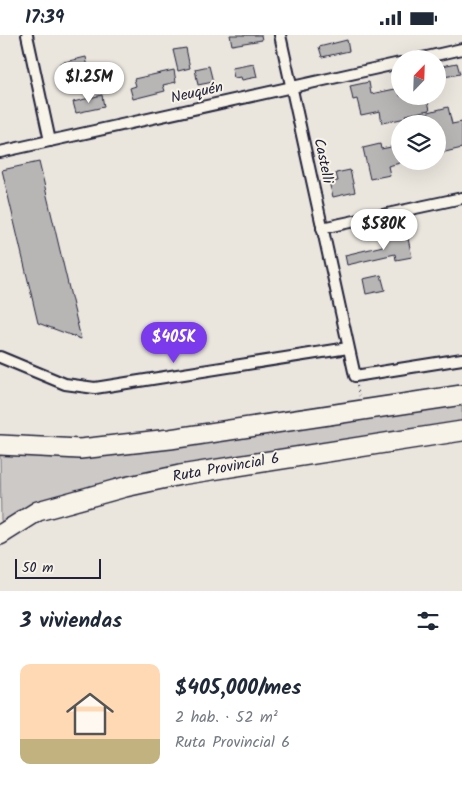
<!DOCTYPE html>
<html lang="es">
<meta charset="utf-8">
<style>
:root{--surface:#fff;--page:#f2f2f3;--text:#1f2937;--muted:#747a83;--line:#e0e1e3;--accent:#7c3aed}
body{margin:0;font-family:Kalam,sans-serif;background:var(--page);color:var(--text);height:100vh;display:flex;flex-direction:column;font-size:19px;white-space:nowrap}
*{box-sizing:border-box;margin:0}
p{font-size:16px;color:var(--muted)}
.icon{flex:none;width:28px;height:28px;fill:none;stroke:currentColor;stroke-width:2;stroke-linecap:round;stroke-linejoin:round}
.map{position:relative;height:556px;overflow:hidden}
.drawer{display:flex;flex-direction:column;background:var(--surface);flex:1}
.drawer>*{flex:none}
.needle{width:32px;rotate:23deg}
.buttons{position:absolute;left:391px;top:15px;display:grid;gap:10px}
.buttons a{display:grid;place-items:center;width:55px;height:55px;border-radius:50%;background:var(--surface);box-shadow:0 5px 20px #0002;font-size:25px}
.scale{position:absolute;left:15px;bottom:12px;width:86px;box-sizing:border-box;padding-left:5px;border:2px solid #22223b;border-top:0;font-size:14px;line-height:18px;white-space:nowrap;color:#22223b;-webkit-text-stroke:4px #f7f3e8;paint-order:stroke}
.price{position:absolute;translate:-50% -42px;padding:0 11px;border-radius:18px;background:#fff;color:#222;font-size:16px;line-height:32px;filter:drop-shadow(0 1px 2px #0008)}
.price::after{content:'';position:absolute;left:50%;top:30px;width:15px;height:11px;margin-left:-8px;background:inherit;clip-path:polygon(0 0,100% 0,50% 100%)}
.price.active{background:var(--accent);color:#fff}
ul{padding:0;list-style:none}
li{display:flex;align-items:center;gap:15px;height:125px;padding:0 20px}
li+li{border-top:1px solid var(--line)}
li span{display:grid;place-items:center;flex:none;width:140px;height:100px;border-radius:10px;color:#555}
li>.icon{margin-inline-start:auto}
span .icon{width:60px;height:60px;fill:#fffc;stroke-width:1}
li b{font-size:21px}
h2{display:flex;justify-content:space-between;align-items:center;height:60px;padding:0 20px;font-size:21px}
.status{display:flex;justify-content:space-between;align-items:center;height:35px;padding:0 25px;background:var(--surface);direction:ltr}
.status svg{height:14px;fill:currentColor}
.map>svg:first-child{display:block}
.green{fill:#cdc9c6;stroke:#787680}
.building{fill:#b8b6b5;stroke:#22223b}
.lines{fill:none;stroke-linecap:round;stroke-linejoin:round}
.street-casing{stroke:#22223b;stroke-width:14}
.highway-casing{stroke:#22223b;stroke-width:22}
.path{stroke:#22223b;stroke-width:2;stroke-dasharray:1 4;stroke-linecap:butt}
.street{stroke:#f7f3e8;stroke-width:10}
.highway{stroke:#f7f3e8;stroke-width:19}
.labels{text-anchor:middle;dominant-baseline:central;stroke-width:4;stroke-linejoin:round;paint-order:stroke}
.street-label{font-size:15px;fill:#22223b;stroke:#f7f3e8}
</style>
<div class="status"><b>17:39</b><svg viewBox="0 0 49 12"><path d="M0 12V9h3v3zM5 12V6h3v6zM10 12V3h3v9zM15 12V0h3v12zM26 1h20v11H26zM47 4h2v5h-2z"/></svg></div>
<div class="map">
<svg width="462" height="556" viewBox="0 0 462 556">
<rect width="100%" height="100%" fill="#eae6de"/>
<filter id="ink" filterUnits="userSpaceOnUse"><feTurbulence type="fractalNoise" baseFrequency=".02" numOctaves="2"/><feDisplacementMap in="SourceGraphic" scale="10" xChannelSelector="R" yChannelSelector="G"/><feConvolveMatrix kernelMatrix="1 2 1 2 8 2 1 2 1" color-interpolation-filters="sRGB"/></filter>
<g filter="url(#ink)">
<!-- green -->
<path class="green" d="M 462,368 L 462,393 L 300,418 L 2,487 L 1,485 L 0,417 C 98,430 197,410 293,394 C 350,385 406,377 462,368 Z"/>
<!-- building -->
<g class="building">
<polygon points="230,0 261,0 262,5 232,10"/>
<polygon points="347,5 349,16 322,22 319,12"/>
<polygon points="186,13 190,33 178,36 173,15"/>
<polygon points="86,22 88,33 63,39 60,28"/>
<polygon points="457,28 460,39 444,42 442,31"/>
<polygon points="254,29 257,42 242,45 241,42 234,43 232,33"/>
<polygon points="209,31 213,47 198,50 195,34"/>
<polygon points="174,35 176,47 163,50 165,56 133,64 130,53 136,51 134,44"/>
<polygon points="369,47 371,59 400,53 400,61 427,61 430,75 405,80 406,83 382,88 380,76 361,80 357,64 353,65 350,51"/>
<polygon points="102,60 104,72 76,78 73,67"/>
<polygon points="448,72 452,89 462,87 462,113 441,118 438,102 438,89 434,87 427,89 425,78"/>
<polygon points="380,109 381,114 396,111 400,128 388,131 390,140 370,144 363,113"/>
<polygon points="39,127 81,304 38,288 2,135"/>
<polygon points="350,135 355,157 333,162 329,147 338,146 336,138"/>
<polygon points="407,199 412,222 396,225 395,219 347,230 345,220 383,211 382,205"/>
<polygon points="381,240 385,255 366,259 363,244"/>
</g>
<g class="lines">
<!-- street casing -->
<g class="street-casing">
<g id="street">
<polyline points="27,0 50,106"/>
<polyline points="280,0 355,341 462,324"/>
<polyline points="418,24 462,14"/>
<polyline points="0,117 400,28"/>
<polyline points="322,193 462,163"/>
<polyline points="0,322 65,349 95,353 348,313"/>
</g>
</g>
<!-- highway casing -->
<g class="highway-casing">
<g id="highway">
<polyline points="0,410 80,414 170,404 462,360"/>
<polyline points="0,500 38,476 125,452 180,440 462,396"/>
</g>
</g>
<!-- path -->
<polyline class="path" points="357,351 359,361"/>
<!-- street -->
<use href="#street" class="street"/>
<!-- highway -->
<use href="#highway" class="highway"/>
</g>
</g>
<g class="labels">
<!-- street labels -->
<g class="street-label">
<text transform="translate(197 58) rotate(-13)">Neuquén</text>
<text transform="translate(323 126) rotate(78)">Castelli</text>
<text transform="translate(226 433) rotate(-10)">Ruta Provincial 6</text>
</g>
</g>
</svg>
<div class="buttons">
<a><svg class="needle" viewBox="-14 -14 28 28"><path d="M0-13l5 13h-10z" fill="#e53935"/><path d="M0 13l5-13h-10z" fill="#747a83"/></svg></a>
<a><svg class="icon" aria-label="layers" viewBox="0 0 24 24"><path d="M12 4l9 5-9 5-9-5zM3 14l9 5 9-5"/></svg></a>
</div>
<div class="scale">50 m</div>
<b class="price" style="left:89px;top:69px">$1.25M</b>
<b class="price" style="left:384px;top:216px">$580K</b>
<b class="price active" style="left:174px;top:329px">$405K</b>
</div>
<section class="drawer">
<h2>3 viviendas<svg class="icon" aria-label="filters" viewBox="0 0 24 24"><path d="M4 7h16M4 17h16"/><circle cx="9" cy="7" r="2"/><circle cx="15" cy="17" r="2"/></svg></h2>
<ul>
<li><span style="background:linear-gradient(#ffd9b3 75%,#c2b280 0)"><svg class="icon" aria-label="home" viewBox="0 0 24 24"><path d="M3 11l9-7 9 7M6 9v11h12V9"/></svg></span><div><b>$405,000/mes</b><p>2 hab. · 52 m²</p><p>Ruta Provincial 6</p></div></li>
</ul>
</section>
